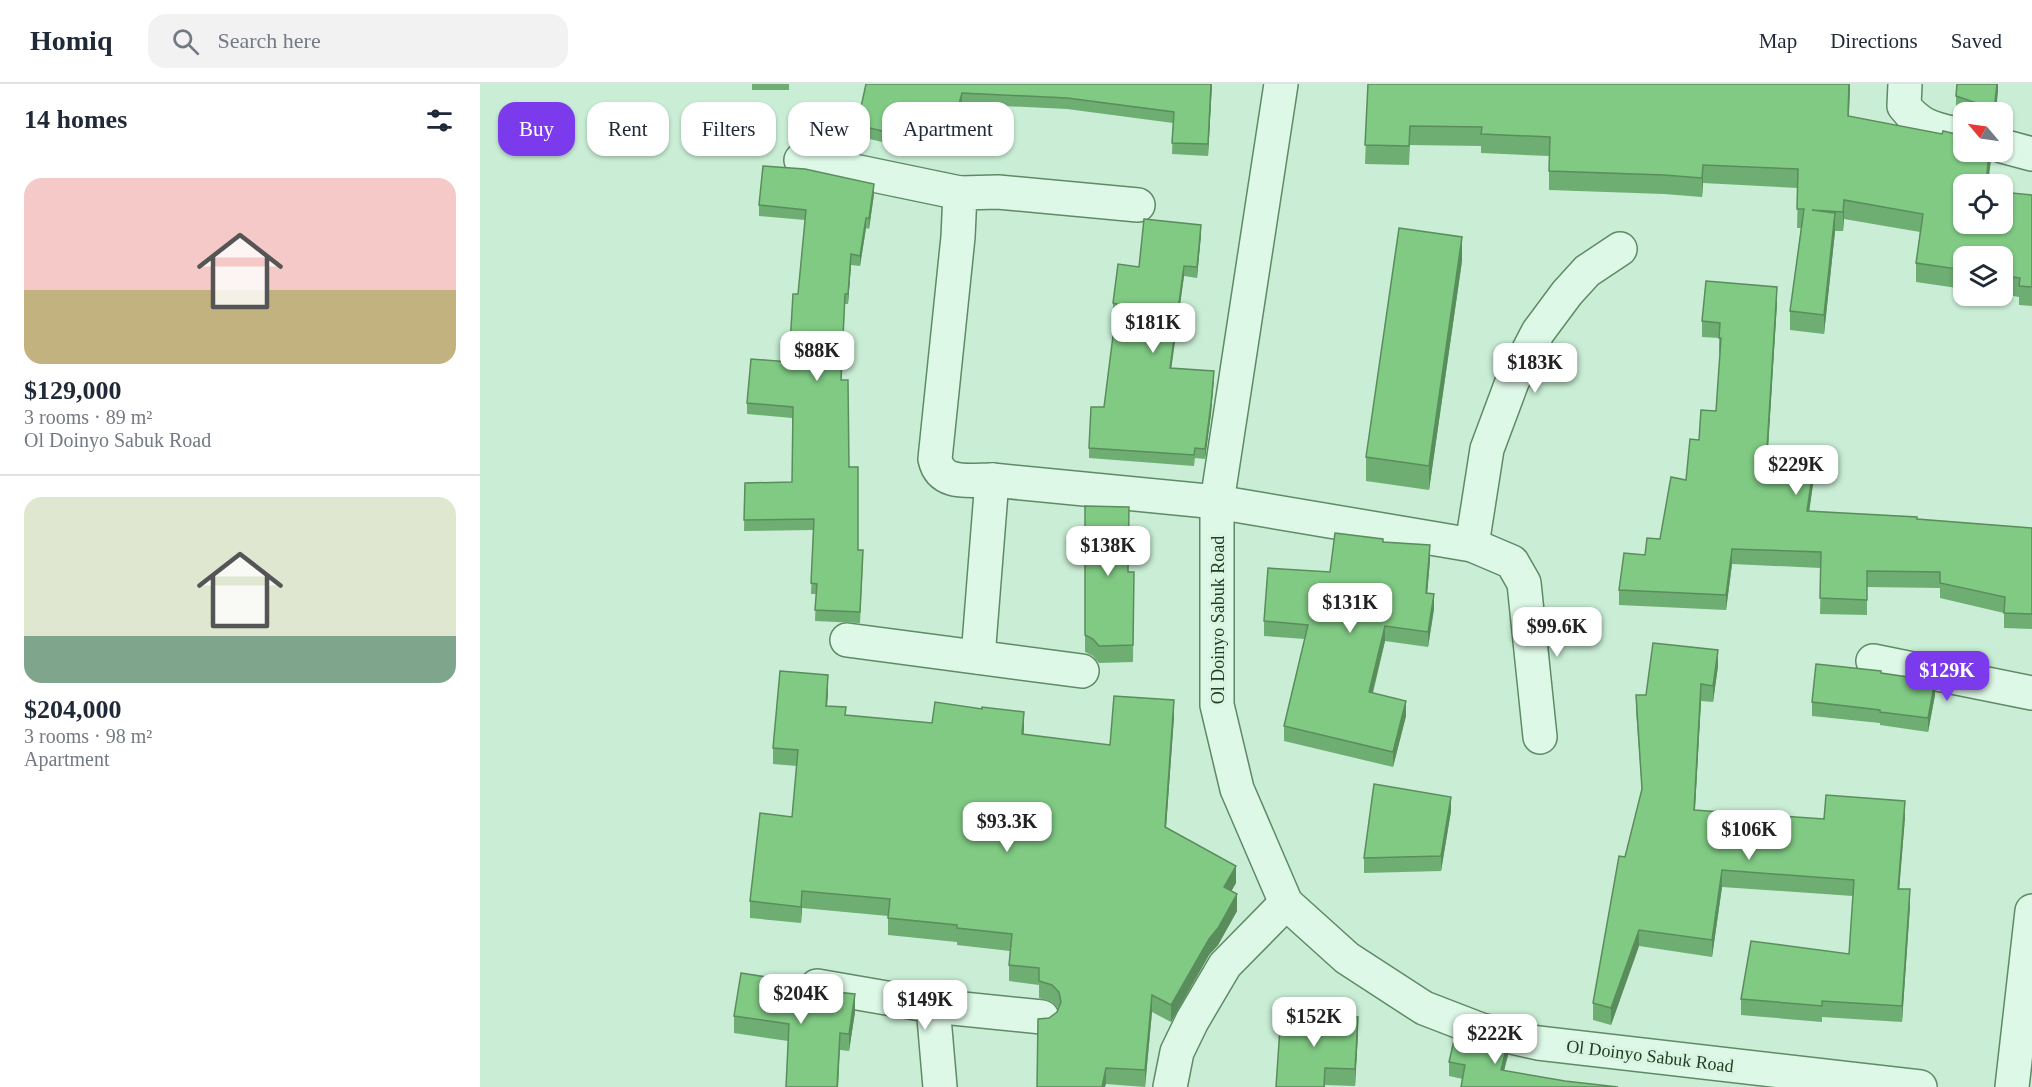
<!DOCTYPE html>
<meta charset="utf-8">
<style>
:root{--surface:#fff;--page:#f2f2f3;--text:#1f2937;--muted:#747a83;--line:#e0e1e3;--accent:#7c3aed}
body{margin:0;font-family:Georgia,serif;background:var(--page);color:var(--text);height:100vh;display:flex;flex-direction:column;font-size:22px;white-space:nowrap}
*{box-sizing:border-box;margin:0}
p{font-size:20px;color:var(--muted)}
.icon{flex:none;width:33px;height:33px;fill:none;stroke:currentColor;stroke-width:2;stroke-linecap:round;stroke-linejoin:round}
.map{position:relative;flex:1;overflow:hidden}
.details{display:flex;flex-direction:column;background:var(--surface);width:480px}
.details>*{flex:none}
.top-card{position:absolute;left:18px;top:18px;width:570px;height:54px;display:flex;gap:12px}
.needle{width:39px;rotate:299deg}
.controls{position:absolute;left:1473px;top:18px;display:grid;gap:12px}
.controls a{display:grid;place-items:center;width:60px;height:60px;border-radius:12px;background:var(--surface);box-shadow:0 2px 4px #0004;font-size:30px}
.price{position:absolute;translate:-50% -51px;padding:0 14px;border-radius:12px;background:#fff;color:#222;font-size:20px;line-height:39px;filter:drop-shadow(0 2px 3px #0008)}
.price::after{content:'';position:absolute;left:50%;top:36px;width:18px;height:14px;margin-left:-9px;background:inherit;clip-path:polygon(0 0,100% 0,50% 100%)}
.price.on{background:var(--accent);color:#fff}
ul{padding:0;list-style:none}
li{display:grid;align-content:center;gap:12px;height:318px;padding:0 24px}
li+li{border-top:2px solid var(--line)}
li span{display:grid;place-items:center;height:186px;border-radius:18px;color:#555}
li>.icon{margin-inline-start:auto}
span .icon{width:108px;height:108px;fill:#fffc;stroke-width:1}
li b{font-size:26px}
h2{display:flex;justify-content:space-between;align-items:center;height:72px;padding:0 24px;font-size:26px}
.pill{padding:0 21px;border-radius:18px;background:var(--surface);box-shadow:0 2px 4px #0004;font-size:21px;line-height:54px}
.pill.on{background:var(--accent);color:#fff}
header{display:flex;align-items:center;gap:36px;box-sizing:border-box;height:84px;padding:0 30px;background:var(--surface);border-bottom:2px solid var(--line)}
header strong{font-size:28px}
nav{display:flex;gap:33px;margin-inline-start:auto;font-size:21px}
.search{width:420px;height:54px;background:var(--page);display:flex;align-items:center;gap:15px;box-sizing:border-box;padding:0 21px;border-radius:18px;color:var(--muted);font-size:22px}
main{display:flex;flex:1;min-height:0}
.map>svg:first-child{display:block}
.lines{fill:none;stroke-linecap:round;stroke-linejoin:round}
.street-casing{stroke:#5e8a65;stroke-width:36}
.street{stroke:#ddf8e6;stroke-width:33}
.wall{fill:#6eae72}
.shaded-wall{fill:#5a8d5c}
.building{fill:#80ca84;stroke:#5a8d5c;stroke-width:1.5}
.labels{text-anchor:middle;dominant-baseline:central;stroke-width:6;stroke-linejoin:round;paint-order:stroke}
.street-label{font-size:18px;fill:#213b24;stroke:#d9f5e2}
</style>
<header>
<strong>Homiq</strong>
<div class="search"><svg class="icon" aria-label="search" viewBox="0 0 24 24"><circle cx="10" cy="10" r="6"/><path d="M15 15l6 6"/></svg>Search here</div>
<nav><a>Map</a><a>Directions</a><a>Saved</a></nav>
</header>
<main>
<section class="details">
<h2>14 homes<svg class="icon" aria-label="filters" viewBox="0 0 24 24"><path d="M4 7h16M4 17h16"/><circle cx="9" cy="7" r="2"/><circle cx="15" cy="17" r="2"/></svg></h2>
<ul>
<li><span style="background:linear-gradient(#f6c9c9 60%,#c2b280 0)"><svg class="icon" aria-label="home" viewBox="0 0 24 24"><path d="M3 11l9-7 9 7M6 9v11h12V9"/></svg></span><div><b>$129,000</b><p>3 rooms · 89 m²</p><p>Ol Doinyo Sabuk Road</p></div></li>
<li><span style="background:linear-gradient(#dfe7d0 75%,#7fa58c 0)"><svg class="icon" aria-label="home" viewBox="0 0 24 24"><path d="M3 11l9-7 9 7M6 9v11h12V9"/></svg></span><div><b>$204,000</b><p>3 rooms · 98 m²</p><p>Apartment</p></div></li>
</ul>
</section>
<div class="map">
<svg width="1552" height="1003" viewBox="0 0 1552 1003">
<rect width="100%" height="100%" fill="#c9eed5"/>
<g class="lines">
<!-- street casing -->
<g class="street-casing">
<g id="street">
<polyline points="801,0 737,418 737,621 757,705 806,819 867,874 944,924 1001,946 1058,959 1440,1003"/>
<path d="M 1425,0 L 1424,22 C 1442,45 1457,45 1484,52"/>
<polyline points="1522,62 1552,70"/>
<polyline points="321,76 480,109"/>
<polyline points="512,396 737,418 992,461 1032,478 1044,499 1060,653"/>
<polyline points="992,461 1007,365 1032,298 1058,248 1087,209 1107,187 1140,165"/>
<polyline points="367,556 602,587"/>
<path d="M 498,573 L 512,396 C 489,396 461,402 455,375 L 478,153 L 480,109 L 518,108 L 658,121"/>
<polyline points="1393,577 1552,609"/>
<polyline points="337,902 453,922 562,933"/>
<polyline points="453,922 460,1003"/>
<polyline points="690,1003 697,968 712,937 745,881 806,819"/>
<polyline points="1532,1003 1552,827"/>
</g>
</g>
<!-- street -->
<use href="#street" class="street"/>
</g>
<!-- wall -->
<g class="wall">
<rect x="272" y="0" width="37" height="6"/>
<polygon points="386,0 732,0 728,72 692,70 693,39 587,25 482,20 470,63 418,48 415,61 377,52 377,41"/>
<polygon points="888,0 1370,0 1369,32 1511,68 1508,100 1484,100 1484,140 1552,111 1552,222 1539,221 1539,213 1522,210 1522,172 1484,172 1484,205 1436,198 1436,179 1440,148 1364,135 1363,147 1355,147 1344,250 1310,246 1310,227 1321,144 1317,144 1318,104 1223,99 1222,113 1184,110 1069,106 1069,72 1001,69 1001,62 930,61 929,81 885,80"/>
<polygon points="1518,0 1516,28 1484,28 1484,33 1476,31 1476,12"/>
<polygon points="394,110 389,145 386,144 380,182 371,181 368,220 365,220 361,296 369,383 378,466 383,476 380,539 335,537 336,510 331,510 333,446 264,447 265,399 312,398 312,334 267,330 267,319 309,278 318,210 325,136 279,132 279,121"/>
<polygon points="721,151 717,194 704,192 691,284 734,297 731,330 725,375 715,374 714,382 609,374 609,364 624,323 636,230 633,229 633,219 659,183"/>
<polygon points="982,177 949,406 886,397 886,373"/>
<polygon points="1297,219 1288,365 1335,386 1329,427 1552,444 1552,545 1524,544 1524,529 1460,514 1460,504 1387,503 1387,531 1340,530 1341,484 1252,480 1246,526 1139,521 1139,506 1165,471 1180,455 1206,396 1219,356 1236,327 1240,269 1239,269 1239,254 1222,253 1222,237"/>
<polygon points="605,422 648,488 654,488 653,578 619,579 613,572 605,568"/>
<polygon points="903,458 950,476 947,509 954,525 948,563 905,557 893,609 926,632 913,683 804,657 804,642 825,555 784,552 784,537 850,488"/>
<polygon points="1238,582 1233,618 1221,617 1215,726 1344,735 1425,733 1419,805 1430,822 1422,938 1342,933 1342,938 1261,931 1261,915 1369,870 1373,812 1242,803 1232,873 1159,862 1131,941 1113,936 1113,919 1145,773 1162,708 1156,627 1156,611 1166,611"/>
<polygon points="1401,590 1455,611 1448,648 1400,641 1400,639 1332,632 1332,618"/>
<polygon points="348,608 347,622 366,631 452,639 544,645 543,651 630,661 694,633 686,743 756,799 751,807 757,827 738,861 729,871 691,938 672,928 665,1003 626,1000 569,934 577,928 578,924 572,918 559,914 559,901 529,897 529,881 530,867 477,861 477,858 408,851 408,832 322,824 321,839 270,834 270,817 312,733 317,682 293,680 293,664"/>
<polygon points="971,727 961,787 884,789 884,774"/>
<polygon points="318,904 375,928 369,967 360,966 358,1003 306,1003 308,957 254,949 254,932"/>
<polygon points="878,950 875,1002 845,1001 845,1003 796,1003"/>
<polygon points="1028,971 1024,986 983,995 969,992 969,978"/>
</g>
<!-- shaded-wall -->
<g class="shaded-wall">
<polygon points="731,0 732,0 728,72 728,60"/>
<polygon points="1369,0 1370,0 1368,51 1368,32"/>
<polygon points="1517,0 1518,0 1518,7 1516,28 1511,28"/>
<polygon points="482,9 482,20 470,63 470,51"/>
<polygon points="418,37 418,48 415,61 415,50"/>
<polygon points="1509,68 1511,68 1511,76 1508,100 1506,100"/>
<polygon points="1223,81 1223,99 1222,113 1222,94"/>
<polygon points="394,100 394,110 389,145 389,134"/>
<polygon points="1364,116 1364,135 1363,147 1363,128"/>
<polygon points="1355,129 1355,148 1344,250 1344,231"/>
<polygon points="386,134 386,144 380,182 380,172"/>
<polygon points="721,141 721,151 717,194 717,183"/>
<polygon points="982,153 982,177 949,406 949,382"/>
<polygon points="371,170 371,181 368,220 368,210"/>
<polygon points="704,182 704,192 690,294 690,284"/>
<polygon points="1297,203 1297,219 1287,380 1287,364"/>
<polygon points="734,287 731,330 725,375 725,365"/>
<polygon points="1335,371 1335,386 1327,443 1327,427"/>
<polygon points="950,461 950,476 946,524 946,509"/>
<polygon points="1252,465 1252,480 1246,526 1246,511"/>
<polygon points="954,510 954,525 948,563 948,548"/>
<polygon points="905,542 905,557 889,623 889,608"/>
<polygon points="1238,566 1238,582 1233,618 1233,602"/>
<polygon points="348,591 348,608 346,638 346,622"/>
<polygon points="1455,597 1455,611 1448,648 1448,634"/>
<polygon points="1221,600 1221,617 1214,742 1214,726"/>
<polygon points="694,616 694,633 685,759 685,743"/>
<polygon points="926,617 926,632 913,683 913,668"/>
<polygon points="544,628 544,645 542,667 542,650"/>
<polygon points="971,713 971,727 961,787 961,772"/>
<polygon points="1425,717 1425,733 1418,821 1418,805"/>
<polygon points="756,782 756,799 744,820 744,803"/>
<polygon points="1242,786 1242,803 1232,873 1232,856"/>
<polygon points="1430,805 1430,822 1422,938 1422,922"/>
<polygon points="322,807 322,824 321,839 321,823"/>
<polygon points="757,810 757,827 738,861 729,871 691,938 691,921 729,855"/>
<polygon points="1159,846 1159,862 1131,941 1131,924"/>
<polygon points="375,910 375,928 369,967 369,950"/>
<polygon points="672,911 672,928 665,1003 665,986"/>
<polygon points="878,933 878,950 875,1002 875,985"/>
<polygon points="360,949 358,1003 357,1003"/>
<polygon points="1028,958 1028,971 1021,999 1021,986"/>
<polygon points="626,984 626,1000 625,1003 622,1003"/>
</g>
<!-- building -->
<g class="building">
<polygon points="386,0 731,0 728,60 692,59 694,28 587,14 482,9 470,51 418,37 415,50 377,41"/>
<polygon points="888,0 1369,0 1368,32 1462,50 1463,47 1480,51 1484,51 1484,68 1509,68 1506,100 1484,100 1484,140 1522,140 1522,108 1552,111 1552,203 1539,202 1540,194 1522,191 1522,172 1484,172 1484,186 1436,179 1443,130 1364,116 1363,128 1332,126 1355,129 1344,231 1310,227 1324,125 1317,125 1318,85 1223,81 1222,94 1184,91 1069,87 1070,53 1001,50 1002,43 930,42 929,62 885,61"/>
<polygon points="1477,0 1517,0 1514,27 1511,28 1502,28 1497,19 1476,12"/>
<polygon points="283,82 325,85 394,100 389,134 386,134 380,172 371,170 368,210 365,210 361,296 368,296 369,383 378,383 378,466 383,466 380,528 335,526 337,500 331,499 334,435 264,436 265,399 312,398 313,323 267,319 271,275 309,278 313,210 318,210 326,126 279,121"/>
<polygon points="664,135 721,141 717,183 704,182 690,284 734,287 731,320 725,365 715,364 714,371 609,364 611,323 624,323 637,220 633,219 638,180 659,183"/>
<polygon points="919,144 982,153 949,382 886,373"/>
<polygon points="1226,197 1297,203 1287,364 1335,371 1327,427 1437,433 1437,435 1552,444 1552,530 1524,529 1525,513 1460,499 1460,488 1387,487 1387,516 1340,514 1341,468 1252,465 1246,511 1139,506 1144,469 1165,471 1167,454 1180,455 1191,393 1206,396 1210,355 1219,356 1221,326 1236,327 1241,254 1239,254 1240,239 1222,237"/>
<polygon points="605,422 649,423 648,488 654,488 653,561 619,562 613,555 605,551"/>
<polygon points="855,449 903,455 903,458 950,461 946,509 954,510 948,548 905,542 889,608 926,617 913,668 804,642 828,541 784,537 788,484 850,488"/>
<polygon points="1173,559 1238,566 1233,602 1221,600 1214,726 1344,735 1346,711 1425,717 1418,805 1430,805 1422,922 1342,917 1342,922 1261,915 1271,857 1369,870 1374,796 1242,786 1232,856 1159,846 1131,924 1113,919 1139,772 1145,773 1162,705 1156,611 1166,611"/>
<polygon points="1336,580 1401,587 1401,589 1455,597 1448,634 1400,628 1400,626 1332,618"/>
<polygon points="300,587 348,591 346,622 366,623 365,631 452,639 455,618 502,625 502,623 544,628 542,650 630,661 634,612 694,616 685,743 756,782 744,803 757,810 738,844 729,855 691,921 672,911 665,986 626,984 622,1003 557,1003 558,935 569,934 577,928 581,918 579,908 572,901 559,897 559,884 529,881 532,850 477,844 477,841 408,834 410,815 322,807 321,823 270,817 280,729 312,733 318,666 293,664"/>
<polygon points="894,700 971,713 961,772 884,774"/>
<polygon points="261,889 318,898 317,904 375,910 369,950 360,949 357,1003 306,1003 309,940 254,932"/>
<polygon points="801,929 878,933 875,985 845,984 844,1003 796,1003"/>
<polygon points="977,943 997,950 1028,958 1021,986 1085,997 1138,1003 981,1003 985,981 969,978"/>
</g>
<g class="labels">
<!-- street labels -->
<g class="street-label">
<text transform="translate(738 536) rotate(-90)">Ol Doinyo Sabuk Road</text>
<text transform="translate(1170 972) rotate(7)">Ol Doinyo Sabuk Road</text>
</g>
</g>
</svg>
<div class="controls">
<a><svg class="needle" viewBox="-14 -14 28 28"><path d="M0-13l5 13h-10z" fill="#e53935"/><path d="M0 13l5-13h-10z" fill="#747a83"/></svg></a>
<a><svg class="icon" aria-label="locate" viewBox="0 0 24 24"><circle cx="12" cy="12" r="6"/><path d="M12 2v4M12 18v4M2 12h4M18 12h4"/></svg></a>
<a><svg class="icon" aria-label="layers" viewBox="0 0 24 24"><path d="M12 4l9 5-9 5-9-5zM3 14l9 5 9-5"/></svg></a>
</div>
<b class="price" style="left:673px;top:270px">$181K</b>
<b class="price" style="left:337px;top:298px">$88K</b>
<b class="price" style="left:1055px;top:310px">$183K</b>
<b class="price" style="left:1316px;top:412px">$229K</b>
<b class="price" style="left:628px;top:493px">$138K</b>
<b class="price" style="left:870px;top:550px">$131K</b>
<b class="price" style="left:1077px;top:574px">$99.6K</b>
<b class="price on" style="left:1467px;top:618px">$129K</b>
<b class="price" style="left:527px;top:769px">$93.3K</b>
<b class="price" style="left:1269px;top:777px">$106K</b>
<b class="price" style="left:321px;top:941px">$204K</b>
<b class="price" style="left:445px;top:947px">$149K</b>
<b class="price" style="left:834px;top:964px">$152K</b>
<b class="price" style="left:1015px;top:981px">$222K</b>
<div class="top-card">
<a class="pill on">Buy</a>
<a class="pill">Rent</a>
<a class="pill">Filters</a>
<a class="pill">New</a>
<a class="pill">Apartment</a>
</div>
</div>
</main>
